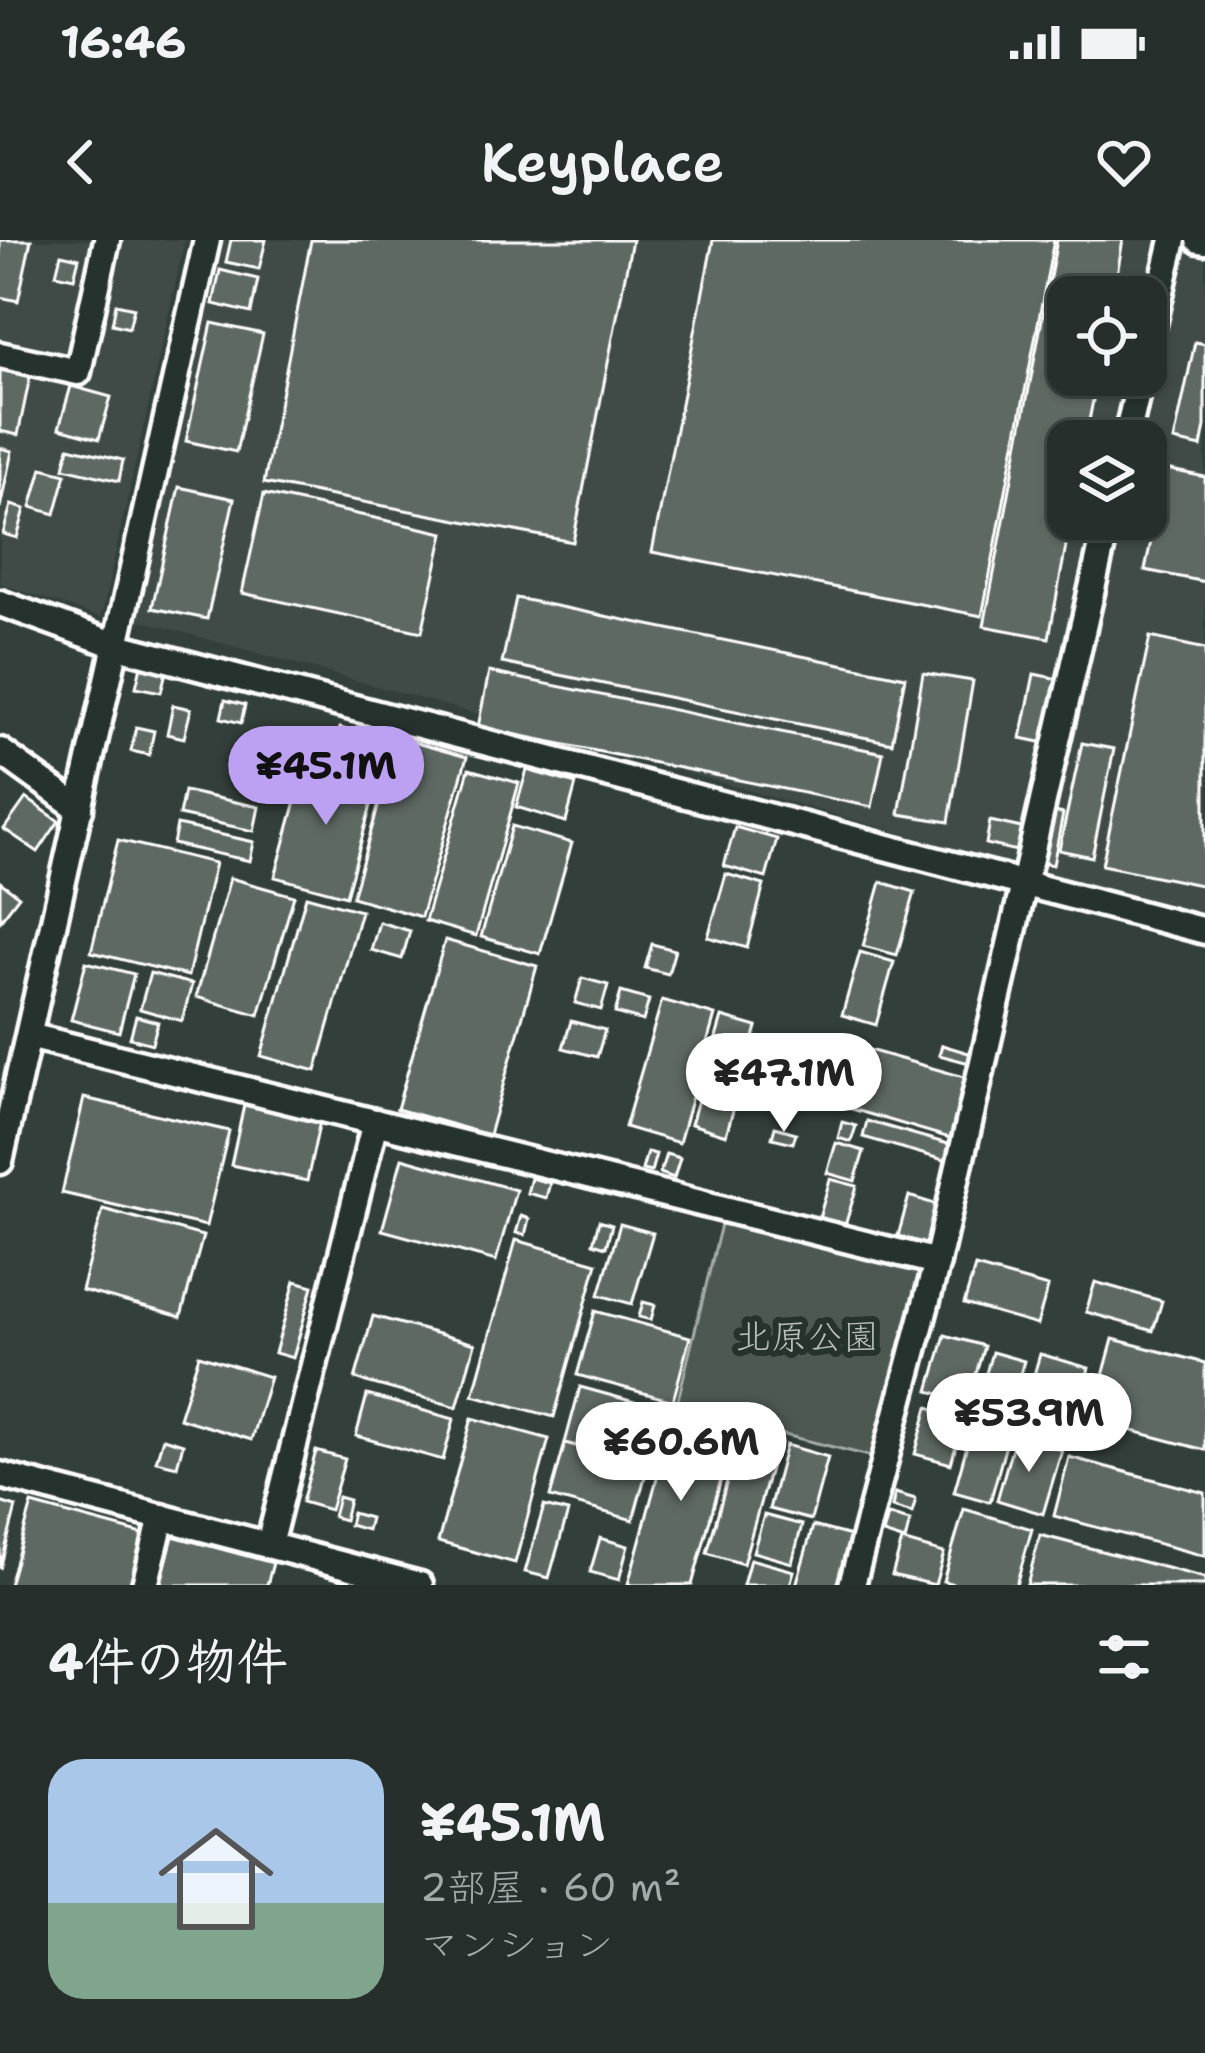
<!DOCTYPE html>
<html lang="ja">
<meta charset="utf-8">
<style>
:root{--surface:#262f2c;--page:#2e3734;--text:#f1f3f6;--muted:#a4a9a9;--line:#424a48;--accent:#bca0f2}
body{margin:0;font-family:"Shantell Sans","Klee One",sans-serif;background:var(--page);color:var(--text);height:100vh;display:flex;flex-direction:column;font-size:45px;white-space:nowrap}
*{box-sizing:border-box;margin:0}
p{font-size:39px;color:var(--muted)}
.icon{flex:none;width:66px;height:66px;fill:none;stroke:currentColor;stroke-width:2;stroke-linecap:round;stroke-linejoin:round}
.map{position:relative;height:1345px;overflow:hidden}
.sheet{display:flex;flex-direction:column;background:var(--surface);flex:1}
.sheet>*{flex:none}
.buttons{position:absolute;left:1047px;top:36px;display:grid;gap:24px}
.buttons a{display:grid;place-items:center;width:120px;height:120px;border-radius:24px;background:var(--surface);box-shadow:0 3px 9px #0004,0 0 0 3px var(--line);font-size:60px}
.price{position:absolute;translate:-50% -102px;padding:0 27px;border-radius:42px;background:#fff;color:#222;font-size:39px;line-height:78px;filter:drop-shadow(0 3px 6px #0008)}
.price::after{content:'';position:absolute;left:50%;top:72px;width:36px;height:27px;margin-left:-18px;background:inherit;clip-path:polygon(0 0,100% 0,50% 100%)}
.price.current{background:var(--accent);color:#111}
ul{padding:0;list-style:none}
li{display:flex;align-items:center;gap:36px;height:300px;padding:0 48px}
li+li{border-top:3px solid var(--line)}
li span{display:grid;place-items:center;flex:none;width:336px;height:240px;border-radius:36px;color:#555}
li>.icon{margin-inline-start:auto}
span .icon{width:144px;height:144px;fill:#fffc;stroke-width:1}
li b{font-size:51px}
h2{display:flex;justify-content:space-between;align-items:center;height:144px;padding:0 48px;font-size:51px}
.status{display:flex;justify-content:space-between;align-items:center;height:84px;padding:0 60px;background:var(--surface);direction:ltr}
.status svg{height:33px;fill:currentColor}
header{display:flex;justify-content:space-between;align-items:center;height:156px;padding:0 48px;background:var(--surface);font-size:54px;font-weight:600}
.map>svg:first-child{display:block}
.built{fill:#404c47;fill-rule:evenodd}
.green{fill:#4d5853;stroke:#a6aca9;stroke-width:3}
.building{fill:#5f6964;stroke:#fff;stroke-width:3}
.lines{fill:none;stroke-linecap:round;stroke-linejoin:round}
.minor-casing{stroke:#fff;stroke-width:33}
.minor{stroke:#26332d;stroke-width:24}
.labels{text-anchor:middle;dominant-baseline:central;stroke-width:12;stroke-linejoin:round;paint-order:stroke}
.park-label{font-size:36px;fill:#b8bcba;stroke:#26332d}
</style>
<div class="status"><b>16:46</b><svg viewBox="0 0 49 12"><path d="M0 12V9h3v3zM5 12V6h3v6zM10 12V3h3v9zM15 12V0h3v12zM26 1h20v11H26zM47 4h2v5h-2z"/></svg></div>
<header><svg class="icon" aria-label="back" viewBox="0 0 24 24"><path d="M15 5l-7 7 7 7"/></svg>Keyplace<svg class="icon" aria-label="heart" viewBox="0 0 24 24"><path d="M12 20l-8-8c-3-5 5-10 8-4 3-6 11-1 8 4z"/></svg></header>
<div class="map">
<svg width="1205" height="1345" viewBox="0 0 1205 1345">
<rect width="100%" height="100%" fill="#333f3a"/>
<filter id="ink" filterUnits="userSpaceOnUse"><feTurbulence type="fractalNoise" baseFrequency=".00833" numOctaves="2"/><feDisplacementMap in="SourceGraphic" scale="24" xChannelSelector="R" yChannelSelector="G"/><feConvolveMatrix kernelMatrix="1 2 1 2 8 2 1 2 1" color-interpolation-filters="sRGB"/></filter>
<g filter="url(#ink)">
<!-- built -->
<g class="built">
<polygon points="0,0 185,0 101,378 0,343"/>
<path d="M 221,0 L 1205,0 L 1205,678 L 136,379 ZM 1068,57 L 1146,57 L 1146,135 L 1068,135 ZM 1068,201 L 1146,201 L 1146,279 L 1068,279 Z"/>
</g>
<!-- green -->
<polygon class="green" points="724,972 937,1022 885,1220 676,1168"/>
<!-- building -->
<g class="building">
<polygon points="0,0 31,0 18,61 0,57"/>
<polygon points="231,0 266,0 259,29 226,22"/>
<polygon points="311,0 632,0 573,302 264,243"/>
<polygon points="713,0 1054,0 982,376 652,312"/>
<polygon points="1057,0 1123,0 1113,57 1068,57 1068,135 1098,135 1085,201 1068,201 1071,279 1049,398 984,386"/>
<polygon points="61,14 79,18 74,38 56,34"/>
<polygon points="220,30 258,39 251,73 213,64"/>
<polygon points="116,64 134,68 129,88 112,84"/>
<polygon points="212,83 263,94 236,212 186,201"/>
<polygon points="1195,102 1205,104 1205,186 1201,207 1174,201"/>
<polygon points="0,120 32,127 18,195 0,191"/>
<polygon points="71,146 111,157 99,199 59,188"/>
<polygon points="69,207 123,220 119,241 64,228"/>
<polygon points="0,208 12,211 0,268"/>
<polygon points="42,228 66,234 55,274 31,267"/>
<polygon points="1166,229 1205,237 1205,342 1145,330"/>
<polygon points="179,247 234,259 207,379 152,368"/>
<polygon points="264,254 444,293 422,392 242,353"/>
<polygon points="11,265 25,269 17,298 3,294"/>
<polygon points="516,358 905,437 892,503 502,423"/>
<polygon points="1150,397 1205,409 1205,646 1102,625"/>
<polygon points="141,426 166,432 161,452 136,447"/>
<polygon points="489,432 883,513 872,567 478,487"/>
<polygon points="923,433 973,441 949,582 899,574"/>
<polygon points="1034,434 1068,441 1054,505 1021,498"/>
<polygon points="225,460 245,465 241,483 221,478"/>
<polygon points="173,465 191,469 184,498 167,494"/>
<polygon points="136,487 154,491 149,515 131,511"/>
<polygon points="340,488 351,491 344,524 332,521"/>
<polygon points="398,498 467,517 421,677 352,657"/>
<polygon points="1082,503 1114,509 1092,617 1059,610"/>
<polygon points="307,521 378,540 346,656 275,637"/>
<polygon points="469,529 519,543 476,696 425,681"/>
<polygon points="527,530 576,544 566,582 516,567"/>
<polygon points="184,551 259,567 254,591 179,575"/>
<polygon points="26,558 59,581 38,612 4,589"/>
<polygon points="1046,570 1063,574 1053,625 1035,621"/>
<polygon points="990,581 1035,591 1030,614 986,604"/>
<polygon points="177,585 254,602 250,621 173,604"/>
<polygon points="512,586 572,603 540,714 481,697"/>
<polygon points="735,587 777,599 766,638 724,626"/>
<polygon points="118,600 215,623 188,736 91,712"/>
<polygon points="726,634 764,645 747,708 708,697"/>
<polygon points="230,638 294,656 259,775 196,757"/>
<polygon points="0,642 19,656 0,681"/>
<polygon points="881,642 915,652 897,715 863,706"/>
<polygon points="306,656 361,671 316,831 261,816"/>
<polygon points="379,682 410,691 402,719 371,710"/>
<polygon points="445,700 537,726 489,895 397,869"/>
<polygon points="652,704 675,710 668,734 645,728"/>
<polygon points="860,712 894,722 876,785 842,775"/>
<polygon points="86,722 134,734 119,792 71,780"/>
<polygon points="150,733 192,744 182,781 140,769"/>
<polygon points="582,738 608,745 601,770 575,763"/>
<polygon points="621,752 649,760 643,781 615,773"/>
<polygon points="662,760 715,775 679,903 625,887"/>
<polygon points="136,776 158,782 152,804 130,798"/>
<polygon points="722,777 757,787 726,895 691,884"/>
<polygon points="571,781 605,790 597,817 563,808"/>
<polygon points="942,805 972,814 969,823 939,815"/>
<polygon points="862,808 971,839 953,899 845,867"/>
<polygon points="84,858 229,891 206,986 62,953"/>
<polygon points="244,865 320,881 307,941 231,925"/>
<polygon points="867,881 952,905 947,921 863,897"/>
<polygon points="842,882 856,886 851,902 838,898"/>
<polygon points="775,887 796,893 793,903 772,898"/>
<polygon points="836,903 864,911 855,941 827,933"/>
<polygon points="647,912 656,914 651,932 642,930"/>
<polygon points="666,914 680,918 674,938 660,933"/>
<polygon points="402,918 516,950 496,1021 382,990"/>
<polygon points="531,938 550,943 546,958 527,953"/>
<polygon points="830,939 857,946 844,989 818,982"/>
<polygon points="909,956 941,966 930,1005 898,996"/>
<polygon points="103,969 203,996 181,1077 81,1050"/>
<polygon points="521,976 529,979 525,995 516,993"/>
<polygon points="599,981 612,985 606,1007 593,1003"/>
<polygon points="620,984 653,993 632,1064 599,1055"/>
<polygon points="516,1000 597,1023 554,1177 473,1155"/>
<polygon points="975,1027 1048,1047 1037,1085 964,1064"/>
<polygon points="295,1041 313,1046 293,1118 275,1113"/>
<polygon points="1095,1042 1162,1061 1153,1091 1086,1072"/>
<polygon points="643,1062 655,1065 651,1080 639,1077"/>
<polygon points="595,1071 690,1097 673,1161 577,1135"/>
<polygon points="373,1076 475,1104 457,1167 355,1139"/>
<polygon points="945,1095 984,1106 968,1162 929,1151"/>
<polygon points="1113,1099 1205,1123 1205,1210 1091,1180"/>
<polygon points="992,1112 1024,1121 1006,1181 975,1172"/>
<polygon points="1040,1114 1089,1128 1068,1200 1019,1186"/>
<polygon points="199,1115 270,1137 251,1200 179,1178"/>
<polygon points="580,1147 664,1170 649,1226 565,1203"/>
<polygon points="367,1155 454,1179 443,1220 356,1196"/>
<polygon points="928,1167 964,1177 951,1224 915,1214"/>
<polygon points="674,1176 734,1192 692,1345 633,1345 628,1344"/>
<polygon points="975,1177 1011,1187 990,1262 954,1252"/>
<polygon points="472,1178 549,1199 515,1323 438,1302"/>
<polygon points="741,1190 778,1200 743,1324 707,1313"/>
<polygon points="1015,1197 1062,1210 1043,1274 997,1260"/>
<polygon points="163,1198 183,1204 177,1226 156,1221"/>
<polygon points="565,1203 648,1226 633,1280 550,1257"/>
<polygon points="786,1205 828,1217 811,1280 769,1269"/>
<polygon points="316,1211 345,1219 330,1270 302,1262"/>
<polygon points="1069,1217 1205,1253 1205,1316 1054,1276"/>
<polygon points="895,1253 916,1259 912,1273 892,1267"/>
<polygon points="338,1257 349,1260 344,1280 333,1277"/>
<polygon points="0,1262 16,1267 0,1329"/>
<polygon points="32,1264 154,1297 141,1345 9,1345"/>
<polygon points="544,1266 568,1272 549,1338 525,1332"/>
<polygon points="964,1269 1032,1289 1016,1345 957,1345 943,1341"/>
<polygon points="352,1273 370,1278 367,1290 349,1285"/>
<polygon points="764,1275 802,1285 792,1323 753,1312"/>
<polygon points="888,1275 910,1281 905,1301 883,1294"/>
<polygon points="813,1286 851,1296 838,1345 796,1345"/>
<polygon points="1040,1295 1205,1338 1205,1345 1027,1345"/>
<polygon points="173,1296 273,1323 267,1345 160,1345"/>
<polygon points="600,1298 628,1306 619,1340 590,1332"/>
<polygon points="902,1301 944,1313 935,1345 892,1335"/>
<polygon points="750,1319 794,1331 790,1345 743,1345"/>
</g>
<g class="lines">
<!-- minor casing -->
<g class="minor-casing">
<g id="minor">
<polyline points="1199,0 1205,1"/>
<polyline points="1146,114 1173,0"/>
<polyline points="0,115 78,132 107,0"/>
<polyline points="1126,201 1141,135"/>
<polyline points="0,363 118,406 1205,691"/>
<polyline points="0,511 80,569"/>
<polyline points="29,796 937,1022"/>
<polyline points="0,921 207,0"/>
<polyline points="0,1235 420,1345"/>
<polyline points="269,1305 375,882"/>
<polyline points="145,1345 162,1277"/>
<polyline points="852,1345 937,1022 1108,279"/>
</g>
</g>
<!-- minor -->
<use href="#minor" class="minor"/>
</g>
</g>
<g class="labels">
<!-- park labels -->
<g class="park-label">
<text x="807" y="1096">北原公園</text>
</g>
</g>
</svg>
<div class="buttons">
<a><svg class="icon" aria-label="locate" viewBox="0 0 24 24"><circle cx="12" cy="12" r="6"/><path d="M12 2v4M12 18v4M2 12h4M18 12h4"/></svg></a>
<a><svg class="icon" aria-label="layers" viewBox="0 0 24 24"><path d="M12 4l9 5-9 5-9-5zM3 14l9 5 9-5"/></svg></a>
</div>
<b class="price current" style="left:326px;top:588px">¥45.1M</b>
<b class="price" style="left:784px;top:895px">¥47.1M</b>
<b class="price" style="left:1029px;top:1235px">¥53.9M</b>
<b class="price" style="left:681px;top:1264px">¥60.6M</b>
</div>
<section class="sheet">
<h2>4件の物件<svg class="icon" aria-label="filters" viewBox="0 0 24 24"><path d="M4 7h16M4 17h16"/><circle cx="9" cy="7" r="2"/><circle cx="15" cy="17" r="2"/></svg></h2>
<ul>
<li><span style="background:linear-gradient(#a9c7e8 60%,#7fa58c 0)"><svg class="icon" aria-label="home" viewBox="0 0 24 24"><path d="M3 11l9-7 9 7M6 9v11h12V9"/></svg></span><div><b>¥45.1M</b><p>2部屋 · 60 m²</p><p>マンション</p></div></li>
</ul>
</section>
